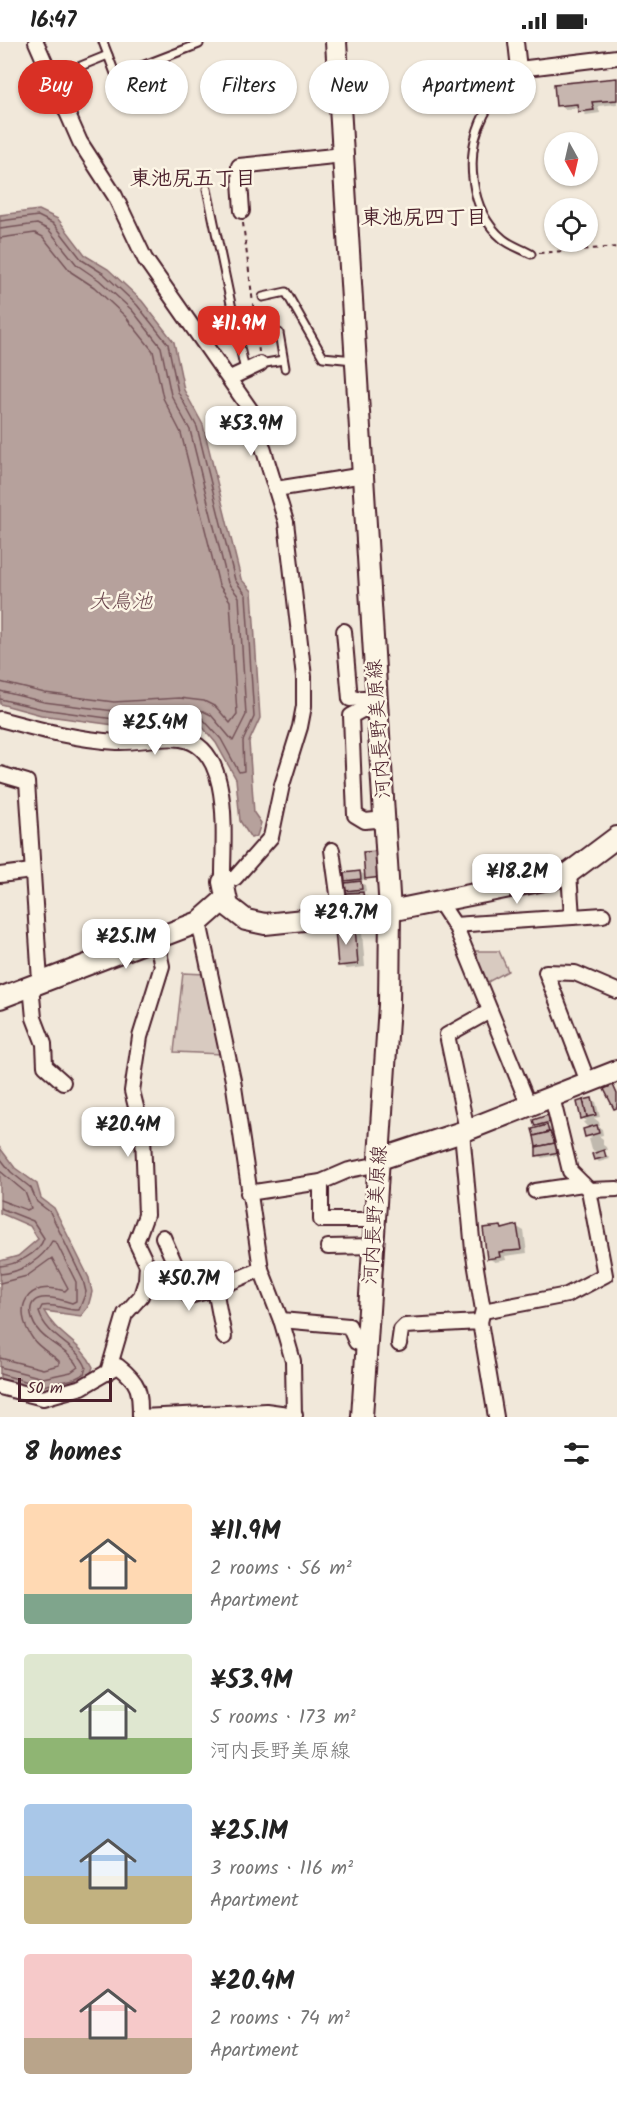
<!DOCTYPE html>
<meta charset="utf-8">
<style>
:root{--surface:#fff;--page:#f2f2f2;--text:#222;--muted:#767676;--accent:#d93025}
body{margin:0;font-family:Kalam,"Klee One",sans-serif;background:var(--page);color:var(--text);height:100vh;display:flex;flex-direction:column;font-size:22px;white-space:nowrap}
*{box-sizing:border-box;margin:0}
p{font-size:20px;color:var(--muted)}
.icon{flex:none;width:33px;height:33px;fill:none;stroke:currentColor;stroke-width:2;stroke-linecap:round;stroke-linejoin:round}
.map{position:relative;height:1375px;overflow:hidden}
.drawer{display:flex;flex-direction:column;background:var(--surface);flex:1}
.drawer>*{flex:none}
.guide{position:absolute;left:18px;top:18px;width:582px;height:54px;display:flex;gap:12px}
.needle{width:39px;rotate:172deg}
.fabs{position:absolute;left:544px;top:90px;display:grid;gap:12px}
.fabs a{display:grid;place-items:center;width:54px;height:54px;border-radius:50%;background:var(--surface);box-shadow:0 2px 4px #0004;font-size:30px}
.scale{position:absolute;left:18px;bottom:15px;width:94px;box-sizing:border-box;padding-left:6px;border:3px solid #4a1f2b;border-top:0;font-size:16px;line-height:21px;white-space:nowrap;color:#4a1f2b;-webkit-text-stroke:4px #fcf5e5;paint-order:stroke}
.price{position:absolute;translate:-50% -51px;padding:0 14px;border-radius:12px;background:#fff;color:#222;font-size:20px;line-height:39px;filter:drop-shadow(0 2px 3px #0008)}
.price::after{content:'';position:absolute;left:50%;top:36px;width:18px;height:14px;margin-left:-9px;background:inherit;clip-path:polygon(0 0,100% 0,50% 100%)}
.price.current{background:var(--accent);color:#fff}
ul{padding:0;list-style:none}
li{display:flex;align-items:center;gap:18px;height:150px;padding:0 24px}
li span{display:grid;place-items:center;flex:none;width:168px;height:120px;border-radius:6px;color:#555}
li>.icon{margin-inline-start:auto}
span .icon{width:72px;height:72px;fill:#fffc;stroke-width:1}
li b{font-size:26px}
h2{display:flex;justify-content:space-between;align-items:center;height:72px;padding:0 24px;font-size:26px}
.pill{padding:0 21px;border-radius:27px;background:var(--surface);box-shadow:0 2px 4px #0004;font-size:21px;line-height:54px}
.pill.current{background:var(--accent);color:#fff}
.status{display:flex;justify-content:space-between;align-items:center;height:42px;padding:0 30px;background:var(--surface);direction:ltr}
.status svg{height:16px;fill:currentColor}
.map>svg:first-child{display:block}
.green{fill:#d8cac0;stroke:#917476;stroke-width:1.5}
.water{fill:#b6a19c;stroke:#8b6d6f;stroke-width:1.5}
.shadow{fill:#0003}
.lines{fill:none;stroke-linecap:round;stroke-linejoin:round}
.shore{stroke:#755358;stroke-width:1.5}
.building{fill:#c7b6af;stroke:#4a1f2b;stroke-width:1.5}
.lane-casing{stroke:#4a1f2b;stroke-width:11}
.street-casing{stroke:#4a1f2b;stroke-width:18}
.secondary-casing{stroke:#4a1f2b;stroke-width:24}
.path{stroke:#4a1f2b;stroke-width:2;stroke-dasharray:4.5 4.5;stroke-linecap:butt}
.lane{stroke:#fcf5e5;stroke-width:7}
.street{stroke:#fcf5e5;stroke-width:14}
.secondary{stroke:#fcf5e5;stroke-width:20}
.labels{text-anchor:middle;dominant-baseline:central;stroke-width:5;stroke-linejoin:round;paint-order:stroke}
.street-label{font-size:20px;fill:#4a1f2b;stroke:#fcf5e5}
.neighbourhood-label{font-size:21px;font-weight:bold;fill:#4a1f2b;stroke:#fcf5e5}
.water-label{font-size:21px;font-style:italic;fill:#704c53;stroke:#fcf5e5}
</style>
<div class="status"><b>16:47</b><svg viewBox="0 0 49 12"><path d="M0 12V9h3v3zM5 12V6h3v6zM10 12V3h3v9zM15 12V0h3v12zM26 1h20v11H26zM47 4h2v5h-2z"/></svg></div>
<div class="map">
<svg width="617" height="1375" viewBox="0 0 617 1375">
<rect width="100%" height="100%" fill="#f1e8da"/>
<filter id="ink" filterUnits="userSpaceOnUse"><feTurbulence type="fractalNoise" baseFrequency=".0167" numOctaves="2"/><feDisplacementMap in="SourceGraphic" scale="12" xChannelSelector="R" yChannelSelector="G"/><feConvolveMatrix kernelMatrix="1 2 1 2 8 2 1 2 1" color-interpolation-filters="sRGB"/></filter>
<g filter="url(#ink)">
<!-- green -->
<g class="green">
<polygon points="465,909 499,909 508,929 486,941"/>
<polygon points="183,931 205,932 222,1012 174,1010"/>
</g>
<!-- water -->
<g class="water">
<polygon points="39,168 58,177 86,214 108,227 142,259 174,300 184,348 203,383 241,537 252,549 260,676 249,700 254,771 261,781 257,794 251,796 240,779 236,737 216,701 200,682 180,678 114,683 41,673 0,662 0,173"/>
<path d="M 0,1106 L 15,1126 L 37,1142 L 41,1156 L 54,1166 L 89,1236 L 92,1250 L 88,1265 L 81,1274 L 44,1269 C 56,1293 82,1301 93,1325 L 89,1336 L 42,1350 L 0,1338 L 0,1219 L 18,1214 L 38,1197 L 30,1184 L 0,1171 Z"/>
</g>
<!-- shadow -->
<g class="shadow">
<polygon points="617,38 617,62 598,64 600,71 586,73 579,66 565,67 557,63"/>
<polygon points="360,830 368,835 359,840 365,843 366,849 360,850 367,854 368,860 362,861 368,864 350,869 349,863 354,862 349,859 354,852 347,848 352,841 346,838"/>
<polygon points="354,887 362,891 365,925 347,927 340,923"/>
<polygon points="592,1058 596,1060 600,1075 594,1076 599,1080 600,1084 597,1084 602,1087 603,1093 599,1094 603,1097 603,1103 606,1105 607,1108 603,1109 610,1117 599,1120 595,1117 598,1111 592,1108 589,1097 592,1096 587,1094 589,1087 583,1080 587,1079 582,1076"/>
<polygon points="548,1075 554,1082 546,1084 551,1087 563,1112 542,1116 538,1113 534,1089 542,1086 536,1083"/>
<polygon points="501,1185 505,1188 517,1185 524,1189 527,1211 505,1214 506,1218 495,1220 488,1216"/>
</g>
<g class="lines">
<!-- shore -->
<g class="shore">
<polyline points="0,179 38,174 54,182 82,218 104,232 137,263 168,302 178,350 197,385 235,538 246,553 254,675 243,699 244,729 239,730 221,697 202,676 179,672 114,677 42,667 0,657"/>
<polyline points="0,187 37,182 49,188 77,223 99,238 132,268 161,305 171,353 190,388 228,541 239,555 246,673 233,699 211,673 203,669 179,665 114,669 44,660 0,649"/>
<polyline points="0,196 35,191 43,195 71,230 94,245 125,274 153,309 163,356 181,391 219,543 230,559 237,672 230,681 216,665 204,659 179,656 114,660 45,651 0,640"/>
<path d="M 0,1116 L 11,1130 L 31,1146 L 37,1160 L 50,1170 L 83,1238 L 86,1250 L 79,1268 C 66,1269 56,1261 42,1264 L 39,1270 C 48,1298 77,1302 86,1325 L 84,1332 L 74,1337 L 43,1344 L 0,1332"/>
<polyline points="0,1129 25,1150 31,1166 27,1168 0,1158"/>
<path d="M 0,1166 L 33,1179 L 44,1196 C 39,1212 15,1223 0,1224"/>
<path d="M 0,1232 C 20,1231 43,1217 52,1199 L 56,1200 L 76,1240 L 76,1259 L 72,1261 C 60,1257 27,1247 31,1273 C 36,1299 67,1304 78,1325 L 71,1330 L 43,1336 L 0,1325"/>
<path d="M 0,1241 L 27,1234 L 52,1216 L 68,1246 L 65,1249 C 27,1237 11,1266 33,1297 C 39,1306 51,1312 59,1319 L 59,1323 L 43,1327 L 0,1316"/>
</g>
</g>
<!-- building -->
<g class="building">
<polygon points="617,36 617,58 592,60 594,68 578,70 577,62 556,64 554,42"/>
<polygon points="380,809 382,835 365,837 363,810"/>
<polygon points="360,829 361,837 345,839 344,831"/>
<polygon points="361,839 362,847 346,849 345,841"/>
<polygon points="363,850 364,858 347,860 346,851"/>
<polygon points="355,885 358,922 338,924 335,887"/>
<polygon points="613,1043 617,1052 617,1066 614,1067 604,1047"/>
<polygon points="592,1056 596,1073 587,1075 583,1058"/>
<polygon points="583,1058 587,1075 581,1077 577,1060"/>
<polygon points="548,1073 550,1080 535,1084 533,1078"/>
<polygon points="547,1083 549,1090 534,1094 532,1087"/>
<polygon points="597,1083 599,1091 585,1095 583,1087"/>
<polygon points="550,1090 555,1101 536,1105 534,1094"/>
<polygon points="555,1101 560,1110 536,1114 536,1105"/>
<polygon points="604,1108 606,1115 594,1118 592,1112"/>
<polygon points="517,1183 521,1208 499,1210 500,1215 487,1217 483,1186 501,1184 502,1187"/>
</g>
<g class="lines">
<!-- lane casing -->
<g class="lane-casing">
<g id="lane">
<polyline points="103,0 116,34 199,2"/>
<path d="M 519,27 C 516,45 493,54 484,73 C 464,111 469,169 503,197 C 510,203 522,207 531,212"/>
<polyline points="51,36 108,13"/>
<polyline points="207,147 245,329"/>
<polyline points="263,255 286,250 323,315 354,318"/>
<polyline points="279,291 285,326"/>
<polyline points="260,322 283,318"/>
</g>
</g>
<!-- street casing -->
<g class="street-casing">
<g id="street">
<polyline points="516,0 519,27 617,15"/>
<polyline points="242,169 239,124 343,113"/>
<polyline points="230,336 260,322"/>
<polyline points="276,447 364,433"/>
<polyline points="344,589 350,657 377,655"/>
<polyline points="378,668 362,668 351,674 355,773 365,779 386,777"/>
<path d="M 0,677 C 38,687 77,698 117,700 C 138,701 160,694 181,697 C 235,705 222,802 223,840 L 235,836 L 271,795 L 282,743 L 300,685 L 304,664 L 304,635 L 286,480 L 252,370 L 145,217 L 115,154 L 80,100 L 36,0"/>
<polyline points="0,732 27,740 40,939"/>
<polyline points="332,808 341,874"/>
<polyline points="569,831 572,875"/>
<polyline points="0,833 32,829"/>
<polyline points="439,859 456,885 529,1064"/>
<polyline points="199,880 233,1038 261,1227 282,1281 293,1319 294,1375"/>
<polyline points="454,883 603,873"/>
<polyline points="31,943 34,976 44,1002 45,1024 63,1040"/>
<polyline points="588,1040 546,930 575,931 617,949"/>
<polyline points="552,1055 570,1129 589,1148 617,1147"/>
<polyline points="467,1088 447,993 490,969"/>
<polyline points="462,1090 473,1208 483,1268 480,1280"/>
<polyline points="321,1140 321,1178 376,1178"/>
<polyline points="535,1149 583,1142"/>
<polyline points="248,1151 321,1140 349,1128 380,1122"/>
<polyline points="163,1195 189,1254 215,1247 261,1227"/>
<polyline points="328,1205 374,1204"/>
<polyline points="215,1247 224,1295"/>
<polyline points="483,1269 567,1253 605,1233 589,1148"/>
<polyline points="281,1278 349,1284 356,1300 368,1304"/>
<polyline points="399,1302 401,1288 405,1284 480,1280 496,1375"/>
<polyline points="108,1330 125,1272 141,1254 146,1238 147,1223 136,1200 146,1173 143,1093 132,1049 140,995 162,924 156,897"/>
<path d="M 0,1345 L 43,1356 L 82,1345 L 118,1324 C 140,1341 140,1348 140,1375"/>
<polyline points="141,1375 266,1369 295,1373"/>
</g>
</g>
<!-- secondary casing -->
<g class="secondary-casing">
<g id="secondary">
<polyline points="336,0 390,869 389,963 362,1375"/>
<polyline points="223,840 228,864 246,878 265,882 390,869 554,836 569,831 617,795"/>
<polyline points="0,956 199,880 225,857"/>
<polyline points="380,1117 462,1090 617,1029"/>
</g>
</g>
<!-- path -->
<g class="path">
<polyline points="243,181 259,310"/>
<polyline points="539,211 617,205"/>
</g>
<!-- lane -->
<use href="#lane" class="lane"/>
<!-- street -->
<use href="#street" class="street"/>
<!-- secondary -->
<use href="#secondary" class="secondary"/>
</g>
</g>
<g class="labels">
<!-- street labels -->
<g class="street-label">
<text transform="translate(380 687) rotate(-94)">河内長野美原線</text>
<text transform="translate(376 1173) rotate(-86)">河内長野美原線</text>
</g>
<!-- neighbourhood labels -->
<g class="neighbourhood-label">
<text x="193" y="137">東池尻五丁目</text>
<text x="424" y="176">東池尻四丁目</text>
</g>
<!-- water labels -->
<g class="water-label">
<text x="121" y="560">大鳥池</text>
</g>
</g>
</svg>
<div class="fabs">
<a><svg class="needle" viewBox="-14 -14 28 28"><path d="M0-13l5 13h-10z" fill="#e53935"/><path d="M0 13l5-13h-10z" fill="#767676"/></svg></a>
<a><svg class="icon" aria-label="locate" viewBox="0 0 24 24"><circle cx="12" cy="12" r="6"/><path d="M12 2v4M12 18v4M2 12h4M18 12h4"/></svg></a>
</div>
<div class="scale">50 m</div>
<b class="price current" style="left:239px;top:315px">¥11.9M</b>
<b class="price" style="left:251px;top:415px">¥53.9M</b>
<b class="price" style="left:155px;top:714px">¥25.4M</b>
<b class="price" style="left:517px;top:863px">¥18.2M</b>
<b class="price" style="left:346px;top:904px">¥29.7M</b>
<b class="price" style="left:126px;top:928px">¥25.1M</b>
<b class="price" style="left:128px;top:1116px">¥20.4M</b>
<b class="price" style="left:189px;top:1270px">¥50.7M</b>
<div class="guide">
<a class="pill current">Buy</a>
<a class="pill">Rent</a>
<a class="pill">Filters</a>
<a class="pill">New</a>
<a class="pill">Apartment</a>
</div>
</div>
<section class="drawer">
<h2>8 homes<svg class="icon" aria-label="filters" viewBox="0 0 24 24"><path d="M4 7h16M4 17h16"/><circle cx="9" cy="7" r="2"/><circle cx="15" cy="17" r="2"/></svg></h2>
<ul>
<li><span style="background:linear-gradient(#ffd9b3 75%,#7fa58c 0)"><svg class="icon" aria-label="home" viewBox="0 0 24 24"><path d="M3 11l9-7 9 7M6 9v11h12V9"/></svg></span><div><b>¥11.9M</b><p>2 rooms · 56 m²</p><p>Apartment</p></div></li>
<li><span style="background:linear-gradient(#dfe7d0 70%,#8fb573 0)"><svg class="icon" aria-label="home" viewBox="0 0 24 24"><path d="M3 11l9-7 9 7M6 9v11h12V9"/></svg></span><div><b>¥53.9M</b><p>5 rooms · 173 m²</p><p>河内長野美原線</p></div></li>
<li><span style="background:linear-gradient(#a9c7e8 60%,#c2b280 0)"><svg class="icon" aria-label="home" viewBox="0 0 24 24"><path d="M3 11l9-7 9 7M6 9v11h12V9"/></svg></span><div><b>¥25.1M</b><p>3 rooms · 116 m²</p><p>Apartment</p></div></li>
<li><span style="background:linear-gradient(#f6c9c9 70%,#b9a48a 0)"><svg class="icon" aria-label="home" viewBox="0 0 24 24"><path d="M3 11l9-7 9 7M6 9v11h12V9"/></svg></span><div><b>¥20.4M</b><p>2 rooms · 74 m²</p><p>Apartment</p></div></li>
</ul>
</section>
